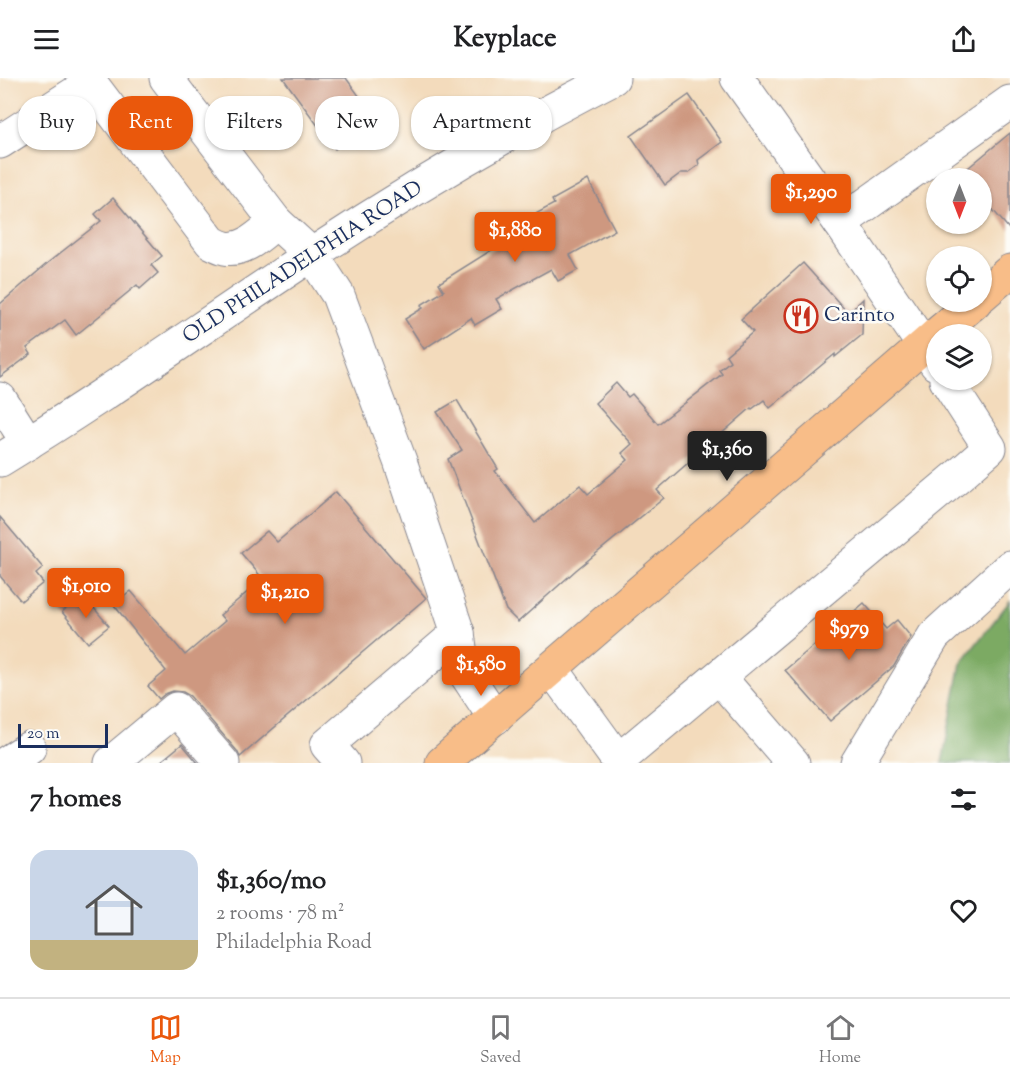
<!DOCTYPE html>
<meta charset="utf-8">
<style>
:root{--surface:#fff;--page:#f6f6f6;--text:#202124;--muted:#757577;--line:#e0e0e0;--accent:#ea580c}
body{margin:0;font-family:"Sorts Mill Goudy",serif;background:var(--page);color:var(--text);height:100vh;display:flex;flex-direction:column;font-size:22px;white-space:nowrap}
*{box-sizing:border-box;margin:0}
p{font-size:20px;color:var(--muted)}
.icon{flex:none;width:33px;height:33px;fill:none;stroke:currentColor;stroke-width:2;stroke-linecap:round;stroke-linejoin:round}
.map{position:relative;height:685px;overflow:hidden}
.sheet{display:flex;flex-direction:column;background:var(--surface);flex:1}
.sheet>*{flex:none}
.top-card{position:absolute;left:18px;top:18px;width:600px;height:54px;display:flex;gap:12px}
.needle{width:39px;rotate:180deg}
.buttons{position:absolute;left:926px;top:90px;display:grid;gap:12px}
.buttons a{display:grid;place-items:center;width:66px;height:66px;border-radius:50%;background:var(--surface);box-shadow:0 2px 4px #0004;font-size:30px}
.scale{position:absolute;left:18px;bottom:15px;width:90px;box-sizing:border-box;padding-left:6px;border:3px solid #1b2f5e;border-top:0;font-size:16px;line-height:21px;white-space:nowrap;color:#1b2f5e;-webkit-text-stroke:4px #fdfcf7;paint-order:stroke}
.price{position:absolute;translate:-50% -51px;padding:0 14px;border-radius:6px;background:var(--accent);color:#fff;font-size:20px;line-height:39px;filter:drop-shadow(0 2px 3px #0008)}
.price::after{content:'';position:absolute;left:50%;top:36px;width:18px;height:14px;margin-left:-9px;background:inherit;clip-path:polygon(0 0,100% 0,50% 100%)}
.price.active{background:#222;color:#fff}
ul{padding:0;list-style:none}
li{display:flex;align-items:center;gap:18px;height:150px;padding:0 30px}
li+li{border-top:2px solid var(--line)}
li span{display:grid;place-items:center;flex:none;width:168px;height:120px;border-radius:18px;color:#555}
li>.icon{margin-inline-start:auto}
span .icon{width:72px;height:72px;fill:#fffc;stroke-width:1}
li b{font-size:26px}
h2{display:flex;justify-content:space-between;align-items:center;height:72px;padding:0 30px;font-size:26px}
.chip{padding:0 21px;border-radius:24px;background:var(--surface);box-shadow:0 2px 4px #0004;font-size:21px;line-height:54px}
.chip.active{background:var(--accent);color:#fff}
header{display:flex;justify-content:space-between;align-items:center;height:78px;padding:0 30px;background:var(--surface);font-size:27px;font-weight:800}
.tabs{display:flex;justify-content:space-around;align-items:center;height:84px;border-top:2px solid var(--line);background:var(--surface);font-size:16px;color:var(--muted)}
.tabs a{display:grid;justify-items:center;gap:3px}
.tabs .active{color:var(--accent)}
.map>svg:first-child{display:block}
.forest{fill:#7baa63;stroke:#4b6c60;stroke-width:1.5}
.building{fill:#ce9880}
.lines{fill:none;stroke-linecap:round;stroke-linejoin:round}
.minor-casing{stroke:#87858d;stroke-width:35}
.major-casing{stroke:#87858d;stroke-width:35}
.minor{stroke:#fff;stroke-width:33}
.major{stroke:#f8bd88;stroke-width:33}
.labels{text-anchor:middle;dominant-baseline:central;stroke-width:5;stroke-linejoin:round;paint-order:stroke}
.street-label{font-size:21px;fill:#1b2f5e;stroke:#fdfcf7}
.poi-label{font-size:21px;fill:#1b2f5e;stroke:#fdfcf7;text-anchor:start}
</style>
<header><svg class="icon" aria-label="menu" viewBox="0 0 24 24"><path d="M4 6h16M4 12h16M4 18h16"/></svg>Keyplace<svg class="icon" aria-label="share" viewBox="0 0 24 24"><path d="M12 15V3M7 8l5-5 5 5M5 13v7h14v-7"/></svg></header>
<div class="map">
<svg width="1010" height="685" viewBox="0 0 1010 685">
<rect width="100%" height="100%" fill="#fdfcf7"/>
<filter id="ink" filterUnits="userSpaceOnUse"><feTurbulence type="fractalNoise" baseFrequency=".0167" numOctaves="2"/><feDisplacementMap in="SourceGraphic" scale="12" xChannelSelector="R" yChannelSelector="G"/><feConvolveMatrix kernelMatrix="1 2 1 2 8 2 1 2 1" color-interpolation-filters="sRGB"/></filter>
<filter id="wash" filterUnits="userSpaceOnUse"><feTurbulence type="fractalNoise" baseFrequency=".008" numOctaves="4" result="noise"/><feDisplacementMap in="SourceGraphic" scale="24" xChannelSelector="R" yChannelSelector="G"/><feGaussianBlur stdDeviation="1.35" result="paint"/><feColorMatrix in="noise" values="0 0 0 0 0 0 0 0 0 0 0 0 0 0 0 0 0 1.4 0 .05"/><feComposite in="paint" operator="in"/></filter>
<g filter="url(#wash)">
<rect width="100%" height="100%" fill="#f3dbbc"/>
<!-- forest -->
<polygon class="forest" points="1010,523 1010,685 942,685 961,585"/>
<g id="blocks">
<!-- building -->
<g class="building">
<polygon points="283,0 346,0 376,41 335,71"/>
<polygon points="689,17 722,64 698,82 699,87 688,95 681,95 665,107 631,58"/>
<polygon points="1010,55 1010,152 981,118 981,100 956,100"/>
<polygon points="588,102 615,152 570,177 578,192 558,203 551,191 496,221 502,231 475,247 471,240 424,271 405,241 423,230 421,227 444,213 439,205 506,163 501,155 554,126 552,122"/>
<polygon points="113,120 162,178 151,187 158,195 140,211 137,207 76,257 65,242 27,270 31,276 0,299 0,226 50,183 101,143 95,136"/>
<polygon points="803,185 848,235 863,221 862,257 835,279 835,276 770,330 764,322 752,331 751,330 657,412 664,420 576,492 518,544 506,532 448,381 462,372 437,334 457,322 498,391 495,393 535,445 580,407 588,416 628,382 622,375 632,366 595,325 616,305 628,319 632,316 658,346 722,296 719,292 730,283 726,277 753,254 741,241"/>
<polygon points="336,414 426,520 240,679 237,673 190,618 183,614 173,613 165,616 159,621 148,608 166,593 114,527 131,513 185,577 225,543 220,537 263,501 241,475 267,453 277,464"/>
<polygon points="0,439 43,490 36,496 43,505 21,523 0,498"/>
<polygon points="83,517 109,548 88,565 62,534"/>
<polygon points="864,525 886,551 897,542 911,559 894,588 830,643 785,592"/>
<polygon points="182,666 198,685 159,685"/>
</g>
</g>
</g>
<g filter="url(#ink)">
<use href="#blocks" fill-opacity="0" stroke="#87858d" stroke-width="1.5"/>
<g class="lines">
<!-- minor casing -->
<g class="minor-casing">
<g id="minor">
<path d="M 87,0 L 211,164 C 215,166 220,169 225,170 C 245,174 262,155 276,144"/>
<polyline points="166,0 276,144 312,177 338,217 400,383 458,555 463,592 495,640"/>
<polyline points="737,0 840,145 936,286"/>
<polyline points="0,64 91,5"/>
<polyline points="840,145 1010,24"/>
<polyline points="0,321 28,365"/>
<path d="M 0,382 C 106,318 207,245 311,177 C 408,113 509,53 613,0"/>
<polyline points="552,591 620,685"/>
<polyline points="719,599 793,685"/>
<polyline points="619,682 958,398 990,370 946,302"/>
<polyline points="6,685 29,670"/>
<polyline points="111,685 176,631 223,685"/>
<polyline points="343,685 327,667 458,555"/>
<polyline points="857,685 934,558 1010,489"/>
</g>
</g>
<!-- major casing -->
<g class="major-casing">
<g id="major">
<polyline points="981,218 1010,193"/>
<polyline points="937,256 975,224"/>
<polyline points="442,685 936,257"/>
</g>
</g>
<!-- minor -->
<use href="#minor" class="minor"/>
<!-- major -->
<use href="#major" class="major"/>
</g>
</g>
<!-- icons -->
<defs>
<g id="restaurant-ring" transform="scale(1.725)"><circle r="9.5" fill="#fdfcf7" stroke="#c8321e" stroke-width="1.5"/><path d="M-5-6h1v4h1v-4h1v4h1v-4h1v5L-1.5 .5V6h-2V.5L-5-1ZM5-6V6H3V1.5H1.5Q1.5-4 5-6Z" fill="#c8321e"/></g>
</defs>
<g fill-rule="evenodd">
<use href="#restaurant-ring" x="801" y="238"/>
</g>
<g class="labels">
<!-- street labels -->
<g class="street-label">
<text transform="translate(303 185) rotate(-33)">OLD PHILADELPHIA ROAD</text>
</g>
<!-- poi labels -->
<g class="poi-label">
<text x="824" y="238">Carinto</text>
</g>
</g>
</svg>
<div class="buttons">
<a><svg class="needle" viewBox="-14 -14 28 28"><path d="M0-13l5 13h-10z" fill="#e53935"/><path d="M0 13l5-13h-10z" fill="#757577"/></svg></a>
<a><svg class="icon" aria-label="locate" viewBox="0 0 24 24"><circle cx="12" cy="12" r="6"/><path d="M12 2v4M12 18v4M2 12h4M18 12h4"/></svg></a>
<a><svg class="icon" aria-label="layers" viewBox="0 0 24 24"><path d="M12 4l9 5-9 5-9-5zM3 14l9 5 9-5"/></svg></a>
</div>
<div class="scale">20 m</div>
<b class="price" style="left:811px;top:147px">$1,290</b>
<b class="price" style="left:515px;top:185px">$1,880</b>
<b class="price active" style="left:727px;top:404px">$1,360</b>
<b class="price" style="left:86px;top:541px">$1,010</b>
<b class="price" style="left:285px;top:547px">$1,210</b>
<b class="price" style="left:849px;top:583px">$979</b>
<b class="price" style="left:481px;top:619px">$1,580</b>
<div class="top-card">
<a class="chip">Buy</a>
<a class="chip active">Rent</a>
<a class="chip">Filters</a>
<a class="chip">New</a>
<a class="chip">Apartment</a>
</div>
</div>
<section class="sheet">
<h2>7 homes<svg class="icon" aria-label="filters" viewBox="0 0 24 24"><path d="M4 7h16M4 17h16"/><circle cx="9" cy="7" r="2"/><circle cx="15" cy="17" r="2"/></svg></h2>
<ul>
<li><span style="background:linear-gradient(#c9d6e8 75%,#c2b280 0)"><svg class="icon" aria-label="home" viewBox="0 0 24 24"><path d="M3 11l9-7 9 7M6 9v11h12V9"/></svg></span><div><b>$1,360/mo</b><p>2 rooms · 78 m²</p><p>Philadelphia Road</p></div><svg class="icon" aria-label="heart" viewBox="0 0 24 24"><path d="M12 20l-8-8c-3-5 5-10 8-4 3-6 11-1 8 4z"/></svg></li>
</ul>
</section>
<nav class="tabs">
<a class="active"><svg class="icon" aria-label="map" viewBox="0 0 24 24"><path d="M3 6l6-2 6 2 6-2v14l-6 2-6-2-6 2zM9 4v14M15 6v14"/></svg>Map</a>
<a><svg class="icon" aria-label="saved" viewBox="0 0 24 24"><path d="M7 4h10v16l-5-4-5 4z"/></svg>Saved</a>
<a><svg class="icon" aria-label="home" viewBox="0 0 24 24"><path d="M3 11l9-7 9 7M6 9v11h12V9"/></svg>Home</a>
</nav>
